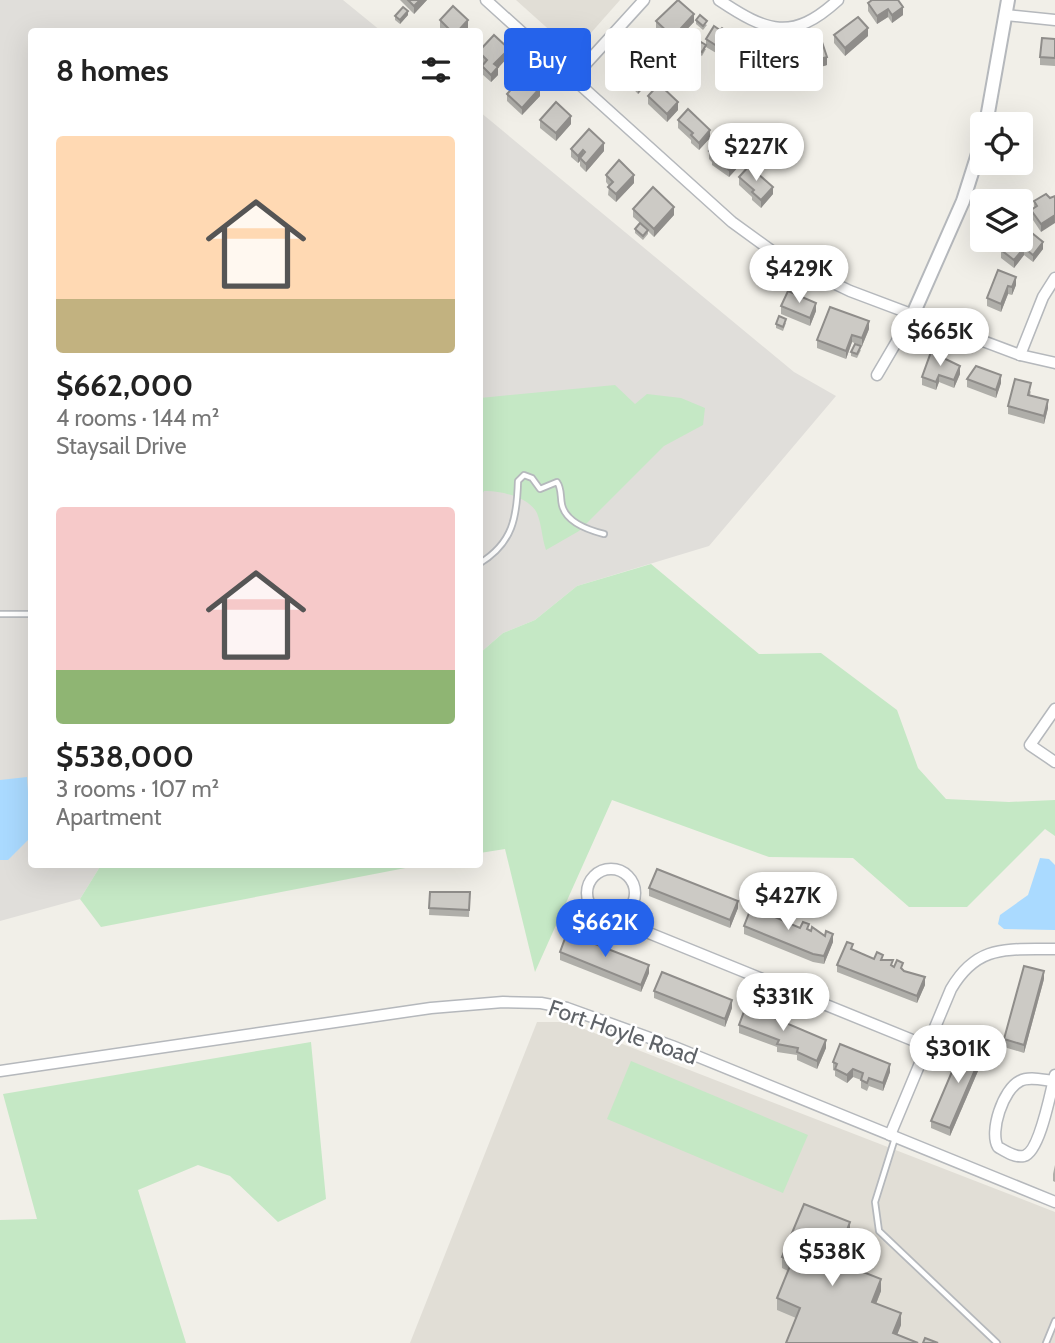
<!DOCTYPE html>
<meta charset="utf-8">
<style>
:root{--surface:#fff;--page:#f6f6f6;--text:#222;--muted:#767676;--accent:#2563eb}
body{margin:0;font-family:Cabin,sans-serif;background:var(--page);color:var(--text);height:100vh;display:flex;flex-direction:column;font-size:26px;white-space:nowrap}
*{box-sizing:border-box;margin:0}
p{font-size:23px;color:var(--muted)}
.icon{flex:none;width:38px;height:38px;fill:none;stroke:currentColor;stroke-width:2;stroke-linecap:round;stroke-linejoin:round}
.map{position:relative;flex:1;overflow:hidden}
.drawer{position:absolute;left:28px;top:28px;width:455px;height:840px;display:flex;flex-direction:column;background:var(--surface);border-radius:7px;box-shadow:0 7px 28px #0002}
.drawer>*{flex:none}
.hud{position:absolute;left:504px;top:28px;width:444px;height:63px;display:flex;gap:14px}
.fabs{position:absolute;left:970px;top:112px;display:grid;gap:14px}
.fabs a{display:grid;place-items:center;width:63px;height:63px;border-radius:7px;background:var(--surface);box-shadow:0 7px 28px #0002;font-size:35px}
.price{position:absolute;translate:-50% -60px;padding:0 16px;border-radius:24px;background:#fff;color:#222;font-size:23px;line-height:46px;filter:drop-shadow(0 2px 4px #0008)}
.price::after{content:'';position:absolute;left:50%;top:42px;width:21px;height:16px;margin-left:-10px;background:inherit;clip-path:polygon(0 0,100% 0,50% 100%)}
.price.selected{background:var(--accent);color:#fff}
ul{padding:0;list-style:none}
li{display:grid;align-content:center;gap:14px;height:371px;padding:0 28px}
li span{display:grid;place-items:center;height:217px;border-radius:7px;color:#555}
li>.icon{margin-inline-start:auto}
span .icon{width:126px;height:126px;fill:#fffc;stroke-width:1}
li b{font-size:30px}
h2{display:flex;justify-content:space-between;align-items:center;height:84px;padding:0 28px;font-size:30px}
.pill{padding:0 24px;border-radius:7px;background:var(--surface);box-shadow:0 7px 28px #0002;font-size:24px;line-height:63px}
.pill.selected{background:var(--accent);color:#fff}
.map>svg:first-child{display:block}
.industrial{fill:#e0deda}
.education{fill:#e1ded6}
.green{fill:#c5e8c5}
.water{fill:#aadaff}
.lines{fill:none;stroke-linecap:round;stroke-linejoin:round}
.service-casing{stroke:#b5b8bc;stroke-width:8}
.minor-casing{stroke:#b5b8bc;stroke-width:13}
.tertiary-casing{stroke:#b5b8bc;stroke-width:16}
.service{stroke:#fff;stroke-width:4.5}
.minor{stroke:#fff;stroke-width:10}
.tertiary{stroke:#fff;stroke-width:12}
.wall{fill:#afaea9}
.shaded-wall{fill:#8f8d8a}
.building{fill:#cccac5;stroke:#8f8d8a;stroke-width:2}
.labels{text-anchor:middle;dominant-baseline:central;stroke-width:5;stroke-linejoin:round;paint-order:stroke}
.street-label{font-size:23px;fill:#5f6368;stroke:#fff}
</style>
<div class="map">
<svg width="1055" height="1343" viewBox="0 0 1055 1343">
<rect width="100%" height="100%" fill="#f1efe8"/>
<!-- industrial -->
<g class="industrial">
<polygon points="0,0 343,0 381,31 32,32 32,864 101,865 80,899 0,921"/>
<polygon points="480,112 794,372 836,396 709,546 577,586 535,620 503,633 480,653"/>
</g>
<!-- education -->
<g class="education">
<polygon points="516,0 620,0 574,52"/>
<polygon points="537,1022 566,1022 1055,1212 1055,1343 410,1343"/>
</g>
<!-- green -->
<g class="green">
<path d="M 615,385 L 635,404 L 647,394 L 681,398 L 705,408 L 703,425 L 664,446 L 579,531 L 546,550 C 542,539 542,527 538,516 C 533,498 500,490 484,491 L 480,498 L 480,398 Z"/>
<polygon points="651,564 759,654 821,653 897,710 918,768 946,799 1009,802 1055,800 1055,836 1045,829 967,907 909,907 853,858 769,857 612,800 535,972 505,849 480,853 480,653 503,633 535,620 577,586"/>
<polygon points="101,865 101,864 421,865 101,927 80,899"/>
<polygon points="311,1042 326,1199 278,1222 230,1176 198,1165 138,1190 186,1343 0,1343 0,1220 37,1219 3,1094"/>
<polygon points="631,1061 808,1135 783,1193 607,1119"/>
</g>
<!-- water -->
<g class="water">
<polygon points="740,142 752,146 752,154 748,156 733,149 734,144"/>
<polygon points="27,777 31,837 8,860 0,860 0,780"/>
<polygon points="1040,858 1049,859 1055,865 1055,930 1004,929 998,924 1000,915 1028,895"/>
</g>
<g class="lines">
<!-- service casing -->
<g class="service-casing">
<g id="service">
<path d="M 480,563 C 513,543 517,517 518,481 L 524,475 L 532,478 L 540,489 L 557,482 C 562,489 560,496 562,505 C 566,522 588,530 604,534"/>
<polyline points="0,614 32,614"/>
<polyline points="895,1138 875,1202 879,1231 997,1343"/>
<polyline points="1046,1343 1055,1321"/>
</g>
</g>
<!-- minor casing -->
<g class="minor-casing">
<g id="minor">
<polyline points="486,0 732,222 783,259 850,291 1020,355 1055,363"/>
<path d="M 719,0 C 767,32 792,42 838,0"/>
<polyline points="1006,15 1055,20"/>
<polyline points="573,78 644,0"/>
<polyline points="1020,355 1043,297 1055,278"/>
<polyline points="877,375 914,312"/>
<polyline points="1055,709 1030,745 1055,762"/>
<circle cx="611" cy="893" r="24"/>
<polyline points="612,918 927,1046"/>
<polyline points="0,1071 431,1008 503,1002 541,1003 567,1008 672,1046 1055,1202"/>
<path d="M 1053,1081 C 1043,1080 1029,1076 1020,1081 C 1003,1089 989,1132 998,1147 C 1005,1151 1015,1158 1024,1156 C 1040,1152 1051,1090 1055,1075"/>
<path d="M 890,1135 L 951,989 C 978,943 1008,950 1055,949"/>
</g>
</g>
<!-- tertiary casing -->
<g class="tertiary-casing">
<g id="tertiary">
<polyline points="986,124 1008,0"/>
<polyline points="914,312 963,201 982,141"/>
</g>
</g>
<!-- service -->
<use href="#service" class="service"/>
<!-- minor -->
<use href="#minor" class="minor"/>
<!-- tertiary -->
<use href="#tertiary" class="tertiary"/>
</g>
<!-- wall -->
<g class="wall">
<polygon points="400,0 427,0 414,14"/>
<polygon points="872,0 903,15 892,23 888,17 877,24 868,11 868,3"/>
<polygon points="408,15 400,24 395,20 395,16"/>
<polygon points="440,20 468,28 464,32 444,32 440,28"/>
<polygon points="696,20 707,25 703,30 696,24"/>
<polygon points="656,21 694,22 673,44 656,29"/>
<polygon points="834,35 868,36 845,56 834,43"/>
<polygon points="706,39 736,47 728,60 706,47"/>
<polygon points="1055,39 1055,66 1040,65 1040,57"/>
<polygon points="697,49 706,49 702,56 697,53"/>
<polygon points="480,50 509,56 498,68 498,75 491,82 482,74 482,66 483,64 480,60"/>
<polygon points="797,50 827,65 801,73 797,58"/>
<polygon points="780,61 777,76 748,71 748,63"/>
<polygon points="617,64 650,81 638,94 617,71"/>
<polygon points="507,94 540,96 522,115 507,101"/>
<polygon points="648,96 678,110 667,122 648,104"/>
<polygon points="540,120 571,124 556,141 540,128"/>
<polygon points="678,120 710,138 699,150 691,143 691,140 678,128"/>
<polygon points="571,149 604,151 586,172 580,166 580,161 578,163 571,157"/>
<polygon points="709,151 740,165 729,177 712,165 712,162 709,159"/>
<polygon points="606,175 634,183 616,202 608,195 609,186 606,182"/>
<polygon points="739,177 773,194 761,208 752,200 752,197 739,185"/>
<polygon points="1046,194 1041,232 1031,217 1031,210 1034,208 1034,201"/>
<polygon points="633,209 674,215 654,237 648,231 648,234 643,240 635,233 635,229 640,223 633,217"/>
<polygon points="1010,240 1043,249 1033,262 1024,255 1014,268 1001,258 1001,250"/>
<polygon points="998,270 1016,285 1012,295 1008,294 1001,312 987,306 987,298"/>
<polygon points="781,306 816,311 810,326 781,314"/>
<polygon points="786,323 783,331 776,328 776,324"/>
<polygon points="869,329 862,346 852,342 846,359 817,348 817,340"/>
<polygon points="861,350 857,358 851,356 851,352"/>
<polygon points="960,366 960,374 954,388 939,382 936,390 922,385 922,377"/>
<polygon points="967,379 1001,383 996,398 967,387"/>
<polygon points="1031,391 1030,395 1048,408 1044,424 1008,414 1008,406"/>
<polygon points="649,888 738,908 730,928 649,896"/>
<polygon points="430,892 470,892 469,917 429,915"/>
<polygon points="763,912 800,928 809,930 833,942 824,964 813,962 744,934 744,926"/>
<polygon points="853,950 874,959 883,960 893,966 903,970 925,985 917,1003 837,972 837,965"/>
<polygon points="560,952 649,973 641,992 560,960"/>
<polygon points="1044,979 1024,1053 1004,1047 1004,1039"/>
<polygon points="654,991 732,1008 725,1027 654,998"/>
<polygon points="739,1025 826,1048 817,1069 797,1060 797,1055 777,1052 777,1047 739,1033"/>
<polygon points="984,1057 950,1136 931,1128 931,1121"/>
<polygon points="833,1062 890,1072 883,1091 869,1086 867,1091 861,1088 861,1080 853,1077 847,1083 835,1076 835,1071 833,1070"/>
<polygon points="1055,1165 1055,1182 1053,1181 1053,1174"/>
<polygon points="850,1234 839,1262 881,1291 876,1304 901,1325 897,1334 796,1318 777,1310 777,1298 788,1271 782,1268 782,1257"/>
</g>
<!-- shaded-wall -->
<g class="shaded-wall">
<polygon points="420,0 427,0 414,14 414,6"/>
<polygon points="903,7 903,15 892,23 892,15"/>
<polygon points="888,9 888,17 877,24 877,16"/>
<polygon points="408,11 408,15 400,24 400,20"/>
<polygon points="694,14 694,22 673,44 673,37"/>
<polygon points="468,20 468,28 464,32 457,32"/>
<polygon points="868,28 868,36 845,56 845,48"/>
<polygon points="736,39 736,47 728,60 728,53"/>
<polygon points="509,49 509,56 498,68 498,75 491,82 491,75 494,64"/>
<polygon points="827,57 827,65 801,73 801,65"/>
<polygon points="650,73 650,81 638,94 638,86"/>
<polygon points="540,88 540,96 522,115 522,108"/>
<polygon points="678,102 678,110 667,122 667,114"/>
<polygon points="571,116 571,124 556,141 556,133"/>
<polygon points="710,130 710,138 699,150 699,143"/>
<polygon points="604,143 604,151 586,172 586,164"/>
<polygon points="583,150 583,158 580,158 580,161 578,163 578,156"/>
<polygon points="740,158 740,165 729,177 729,170"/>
<polygon points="634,175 634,183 616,202 616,194"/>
<polygon points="773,187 773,194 761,208 761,200"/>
<polygon points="674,207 674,215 654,237 654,229"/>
<polygon points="1055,215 1055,223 1041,232 1041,224"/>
<polygon points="1043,242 1043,249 1033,262 1033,255"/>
<polygon points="1024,248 1024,255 1014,268 1014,260"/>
<polygon points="1016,277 1016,285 1012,295 1012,287"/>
<polygon points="1008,286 1008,294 1001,312 1001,304"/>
<polygon points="816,303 816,311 810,326 810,318"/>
<polygon points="869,321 869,329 862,346 862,338"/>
<polygon points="852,335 852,342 846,359 846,351"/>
<polygon points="960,366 960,374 954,388 954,380"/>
<polygon points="939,375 939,382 936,390 936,382"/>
<polygon points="1001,375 1001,383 996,398 996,390"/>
<polygon points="1048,400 1048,408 1044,424 1044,416"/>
<polygon points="738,901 738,908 730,928 730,920"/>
<polygon points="833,934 833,942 824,964 824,956"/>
<polygon points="649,965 649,973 641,992 641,985"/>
<polygon points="1044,971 1044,979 1024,1053 1024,1045"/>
<polygon points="925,977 925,985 917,1003 917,996"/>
<polygon points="732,1000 732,1008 725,1027 725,1019"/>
<polygon points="826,1040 826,1048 817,1069 817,1061"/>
<polygon points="984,1049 984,1057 950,1136 950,1128"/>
<polygon points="890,1064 890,1072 883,1091 883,1083"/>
<polygon points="853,1069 853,1077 847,1083 847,1075"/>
<polygon points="850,1222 850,1234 835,1272 835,1261"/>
<polygon points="881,1279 881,1291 872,1314 872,1302"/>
<polygon points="901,1313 901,1325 894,1343 893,1333"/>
</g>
<!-- building -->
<g class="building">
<polygon points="408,0 420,0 414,6"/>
<polygon points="678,0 694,14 673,37 656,21"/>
<polygon points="872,0 898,0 903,7 892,15 888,9 877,16 868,3"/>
<polygon points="453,6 468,20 457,32 446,32 449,29 440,20"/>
<polygon points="403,7 408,11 400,20 395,16"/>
<polygon points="700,15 707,21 703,26 696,20"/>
<polygon points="858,17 868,28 845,48 834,35"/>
<polygon points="714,26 720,30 722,28 736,39 728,53 706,39"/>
<polygon points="494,35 509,49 494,64 498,67 491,75 482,66 487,60 480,53 480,50"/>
<polygon points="1042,38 1055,39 1055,58 1040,57"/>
<polygon points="701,42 706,45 702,52 697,49"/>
<polygon points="822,42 827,57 801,65 797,50"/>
<polygon points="751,45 780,54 777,68 748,63"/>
<polygon points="627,52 650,73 638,86 617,64"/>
<polygon points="524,75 540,88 522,108 507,94"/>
<polygon points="659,84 678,102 667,114 648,96"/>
<polygon points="556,102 571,116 556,133 540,120"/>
<polygon points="688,109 710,130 699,143 691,135 693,133 678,120"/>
<polygon points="589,129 604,143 586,164 580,158 585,152 583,150 578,156 571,149"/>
<polygon points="720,139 740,158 729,170 712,157 714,155 709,151"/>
<polygon points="619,160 634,175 616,194 608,187 613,182 606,175"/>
<polygon points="749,166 773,187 761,200 752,192 754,190 739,177"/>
<polygon points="653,187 674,207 654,229 633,209"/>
<polygon points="1046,194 1050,198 1055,196 1055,215 1041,224 1031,210 1037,206 1034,201"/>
<polygon points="640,223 648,230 643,236 635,229"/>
<polygon points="1022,225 1043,242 1033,255 1024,248 1014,260 1001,250 1010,240 1020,240 1020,226"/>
<polygon points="998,270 1016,277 1012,287 1008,286 1001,304 987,298"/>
<polygon points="788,291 816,303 810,318 781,306"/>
<polygon points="830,307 869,321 862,338 852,335 846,351 817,340"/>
<polygon points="779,316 786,319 783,327 776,324"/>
<polygon points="855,344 861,346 857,354 851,352"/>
<polygon points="931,352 960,366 954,380 939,375 936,382 922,377"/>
<polygon points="976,366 1001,375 996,390 967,379"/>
<polygon points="1015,379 1031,383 1028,395 1048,400 1044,416 1008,406"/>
<polygon points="657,869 738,901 730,920 649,888"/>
<polygon points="430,892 470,892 469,910 429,908"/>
<polygon points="753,903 763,907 761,911 800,928 803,922 809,924 807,929 811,931 812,927 825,936 826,931 833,934 824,956 813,954 744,926"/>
<polygon points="567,933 649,965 641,985 560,952"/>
<polygon points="847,942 853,944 851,949 874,959 877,952 883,955 881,960 893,960 891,965 894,967 897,960 903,963 901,968 904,971 925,977 917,996 837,965"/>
<polygon points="1024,966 1044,971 1024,1045 1004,1039"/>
<polygon points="662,972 732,1000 725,1019 654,991"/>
<polygon points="746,1006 826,1040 817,1061 797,1052 798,1048 777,1044 779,1040 739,1025"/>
<polygon points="965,1041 984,1049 950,1128 931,1121"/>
<polygon points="840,1044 890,1064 883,1083 869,1078 867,1083 861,1080 863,1073 853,1069 847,1075 835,1069 837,1064 833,1062"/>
<polygon points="804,1204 850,1222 835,1261 881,1279 872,1302 901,1313 893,1333 918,1343 786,1343 800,1308 777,1298 792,1261 782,1257"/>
<polygon points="925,1338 938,1343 923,1343"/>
</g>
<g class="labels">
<!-- street labels -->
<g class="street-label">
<text transform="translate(623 1032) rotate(19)">Fort Hoyle Road</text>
</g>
</g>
</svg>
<div class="fabs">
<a><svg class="icon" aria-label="locate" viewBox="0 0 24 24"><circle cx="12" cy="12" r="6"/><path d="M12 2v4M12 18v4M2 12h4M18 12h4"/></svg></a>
<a><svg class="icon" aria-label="layers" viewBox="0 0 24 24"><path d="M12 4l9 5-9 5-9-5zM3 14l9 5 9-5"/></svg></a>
</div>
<b class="price" style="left:756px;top:183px">$227K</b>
<b class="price" style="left:799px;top:305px">$429K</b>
<b class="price" style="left:940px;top:368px">$665K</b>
<b class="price" style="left:788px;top:932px">$427K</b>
<b class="price selected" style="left:605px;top:959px">$662K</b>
<b class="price" style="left:783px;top:1033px">$331K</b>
<b class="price" style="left:958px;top:1085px">$301K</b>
<b class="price" style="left:832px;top:1288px">$538K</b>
<div class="hud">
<a class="pill selected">Buy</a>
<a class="pill">Rent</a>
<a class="pill">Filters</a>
</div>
<section class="drawer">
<h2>8 homes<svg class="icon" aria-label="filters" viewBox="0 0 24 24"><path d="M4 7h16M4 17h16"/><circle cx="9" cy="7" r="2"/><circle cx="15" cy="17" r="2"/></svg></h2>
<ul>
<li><span style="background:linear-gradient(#ffd9b3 75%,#c2b280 0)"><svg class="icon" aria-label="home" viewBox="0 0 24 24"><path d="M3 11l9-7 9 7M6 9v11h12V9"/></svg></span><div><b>$662,000</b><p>4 rooms · 144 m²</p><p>Staysail Drive</p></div></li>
<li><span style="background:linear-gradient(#f6c9c9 75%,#8fb573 0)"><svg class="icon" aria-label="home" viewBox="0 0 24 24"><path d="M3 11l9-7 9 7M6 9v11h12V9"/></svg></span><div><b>$538,000</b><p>3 rooms · 107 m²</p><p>Apartment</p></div></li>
</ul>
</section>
</div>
